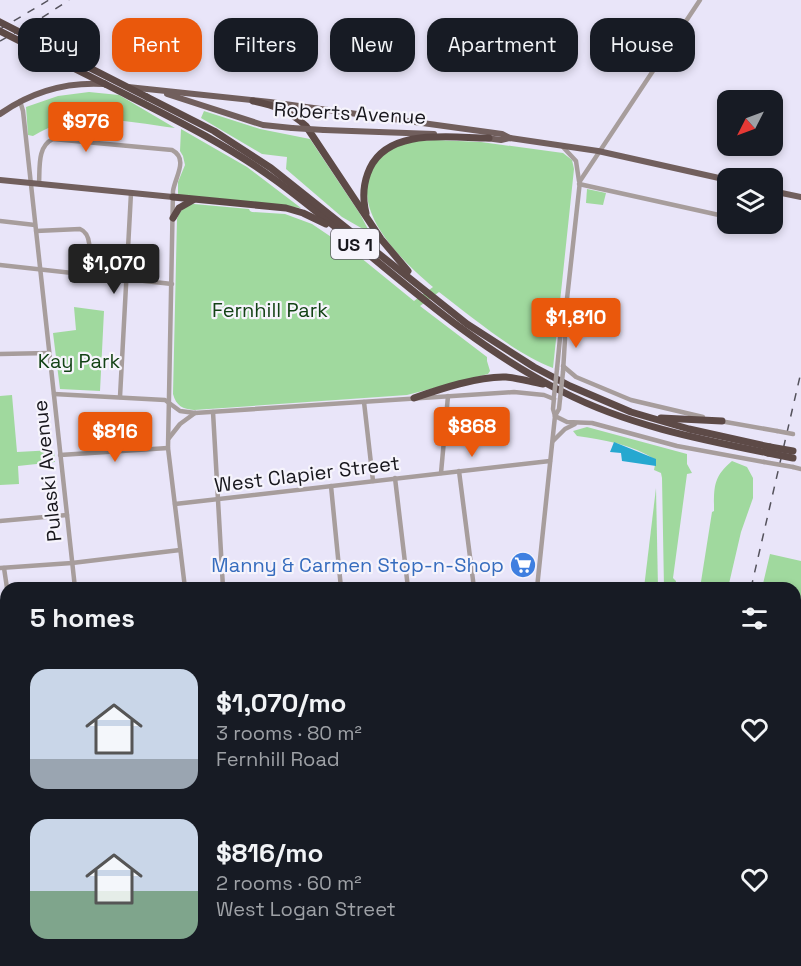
<!DOCTYPE html>
<meta charset="utf-8">
<style>
:root{--surface:#171b24;--page:#20242c;--text:#f1f3f6;--muted:#9ea1a6;--accent:#ea580c}
body{margin:0;font-family:"Space Grotesk",sans-serif;background:var(--page);color:var(--text);height:100vh;display:flex;flex-direction:column;font-size:22px;white-space:nowrap}
*{box-sizing:border-box;margin:0}
p{font-size:20px;color:var(--muted)}
.icon{flex:none;width:33px;height:33px;fill:none;stroke:currentColor;stroke-width:2;stroke-linecap:round;stroke-linejoin:round}
.map{position:relative;flex:1;overflow:hidden}
.drawer{position:absolute;left:0px;top:582px;width:801px;height:384px;display:flex;flex-direction:column;background:var(--surface);border-radius:18px 18px 0 0;box-shadow:0 3px 9px #0003}
.drawer>*{flex:none}
.guide{position:absolute;left:18px;top:18px;width:765px;height:54px;display:flex;gap:12px}
.needle{width:39px;rotate:228deg}
.controls{position:absolute;left:717px;top:90px;display:grid;gap:12px}
.controls a{display:grid;place-items:center;width:66px;height:66px;border-radius:12px;background:var(--surface);box-shadow:0 3px 9px #0003;font-size:30px}
.price{position:absolute;translate:-50% -51px;padding:0 14px;border-radius:6px;background:var(--accent);color:#fff;font-size:20px;line-height:39px;filter:drop-shadow(0 2px 3px #0008)}
.price::after{content:'';position:absolute;left:50%;top:36px;width:18px;height:14px;margin-left:-9px;background:inherit;clip-path:polygon(0 0,100% 0,50% 100%)}
.price.selected{background:#222;color:#fff}
ul{padding:0;list-style:none}
li{display:flex;align-items:center;gap:18px;height:150px;padding:0 30px}
li span{display:grid;place-items:center;flex:none;width:168px;height:120px;border-radius:18px;color:#555}
li>.icon{margin-inline-start:auto}
span .icon{width:72px;height:72px;fill:#fffc;stroke-width:1}
li b{font-size:26px}
h2{display:flex;justify-content:space-between;align-items:center;height:72px;padding:0 30px;font-size:26px}
.pill{padding:0 21px;border-radius:18px;background:var(--surface);box-shadow:0 3px 9px #0003;font-size:21px;line-height:54px}
.pill.selected{background:var(--accent);color:#fff}
.map>svg:first-child{display:block}
.green{fill:#a0d99e}
.water{fill:#26a8d0}
.lines{fill:none;stroke-linecap:round;stroke-linejoin:round}
.minor{stroke:#a79d9c;stroke-width:4.5}
.major{stroke:#715f5d;stroke-width:6}
.highway{stroke:#5d4a47;stroke-width:7}
.rail{stroke:#54525c;stroke-width:1.5;stroke-dasharray:8 8;stroke-linecap:butt}
.minor-bridge{stroke:#a79d9c;stroke-width:4.5}
.major-bridge{stroke:#715f5d;stroke-width:6}
.highway-bridge{stroke:#5d4a47;stroke-width:7}
.labels{text-anchor:middle;dominant-baseline:central;stroke-width:4.5;stroke-linejoin:round;paint-order:stroke}
.shield{fill:#f6f4fc;stroke:#5a595f;stroke-width:1.5}
.shield-label{font-size:18px;font-weight:bold;fill:#17161c}
.street-label{font-size:20px;fill:#17161c;stroke:#f6f4fc}
.park-label{font-size:20px;fill:#134315;stroke:#f6f4fc}
.shop-label{font-size:20px;fill:#366cbe;stroke:#f6f4fc;text-anchor:end}
</style>
<div class="map">
<svg width="801" height="966" viewBox="0 0 801 966">
<rect width="100%" height="100%" fill="#e9e5f9"/>
<!-- green -->
<g class="green">
<path d="M 89,92 L 119,95 L 175,128 C 127,122 77,108 33,136 L 28,135 L 26,107 L 58,96 Z"/>
<polygon points="204,111 260,129 310,139 360,214 370,233 342,217 286,169 287,157 262,154 201,118"/>
<polygon points="181,129 247,167 301,208 178,195 178,182 185,165 183,156 180,151"/>
<path d="M 435,140 L 481,142 L 563,153 L 572,160 L 574,169 L 553,368 C 514,353 472,317 439,292 L 420,306 L 487,357 L 487,361 L 490,371 L 488,374 L 407,395 L 194,410 C 183,409 176,406 173,394 L 177,219 C 180,211 185,204 194,204 L 249,209 L 250,211 L 252,212 L 285,214 L 312,224 L 355,253 L 414,301 L 433,287 C 402,261 346,208 375,165 C 382,155 391,146 403,142 C 413,140 425,141 435,140 Z"/>
<polygon points="587,189 606,193 603,205 586,203"/>
<polygon points="74,307 104,311 100,391 60,389 53,333 76,330"/>
<polygon points="12,395 17,452 54,450 55,462 18,466 19,484 0,485 0,396"/>
<path d="M 587,427 L 687,454 L 687,464 L 692,473 L 687,474 L 673,578 L 676,581 L 675,588 L 664,588 L 662,478 L 661,473 L 654,470 L 656,460 C 631,444 605,440 577,436 L 573,431 Z"/>
<path d="M 732,461 L 747,467 L 753,478 L 753,498 L 741,532 L 728,588 L 700,588 L 712,512 L 714,511 C 714,487 713,477 732,461 Z"/>
<polygon points="656,488 658,588 644,588"/>
<polygon points="770,554 801,561 801,698 795,697 795,588 762,588"/>
<rect x="133" y="960" width="37" height="6"/>
</g>
<!-- water -->
<polygon class="water" points="614,442 656,459 656,466 622,461 621,453 610,452"/>
<g class="lines">
<!-- minor -->
<g class="minor">
<polyline points="20,101 23,111 75,588"/>
<polyline points="563,147 576,161 579,181"/>
<path d="M 39,184 C 40,168 37,146 53,139 L 172,150 C 189,159 175,177 173,191 L 168,448 L 185,588"/>
<polyline points="579,184 728,217"/>
<polyline points="0,221 35,225"/>
<path d="M 36,231 L 80,229 C 95,235 88,261 87,275"/>
<polyline points="0,265 172,284"/>
<polyline points="0,354 49,353"/>
<polyline points="563,366 576,377 631,400 703,417"/>
<polyline points="557,369 560,338 563,329"/>
<polyline points="563,372 565,339 564,326 580,181 700,0"/>
<polyline points="54,394 165,400 180,411 195,413 514,392 544,395 554,399"/>
<polyline points="120,397 131,193"/>
<polyline points="554,398 553,409 555,416"/>
<polyline points="364,402 373,481"/>
<polyline points="213,412 223,588"/>
<polyline points="555,416 567,422 592,423 677,446 764,462"/>
<polyline points="720,421 777,431"/>
<polyline points="169,438 180,424 195,413"/>
<polyline points="553,441 565,429 575,424"/>
<polyline points="60,455 168,448"/>
<polyline points="793,467 801,469"/>
<polyline points="459,471 474,588"/>
<polyline points="441,473 448,396"/>
<polyline points="395,478 408,588"/>
<polyline points="331,486 341,588"/>
<polyline points="175,504 550,461"/>
<polyline points="0,521 67,515"/>
<polyline points="0,568 72,563 180,550"/>
<polyline points="4,568 7,588"/>
<polyline points="537,588 555,416 559,409 560,399"/>
<polyline points="0,679 6,678"/>
<polyline points="0,817 6,817"/>
<polyline points="795,892 801,893"/>
<polyline points="0,926 6,926"/>
<polyline points="77,960 77,966"/>
<polyline points="114,960 114,966"/>
<polyline points="189,960 189,966"/>
<polyline points="227,960 228,966"/>
<polyline points="350,966 358,960"/>
<polyline points="497,966 498,960"/>
<polyline points="773,966 773,960"/>
</g>
<!-- major -->
<g class="major">
<polyline points="128,87 270,102 502,134 510,138"/>
<polyline points="167,94 263,125 292,128"/>
<path d="M 0,114 C 31,92 65,82 103,84"/>
<polyline points="324,130 434,134"/>
<polyline points="486,138 501,140 510,138 598,151 728,180"/>
<polyline points="0,180 173,197"/>
<polyline points="772,191 801,197"/>
</g>
<!-- highway -->
<g class="highway">
<path d="M 105,84 C 164,114 224,142 278,182 C 375,254 454,337 563,392 C 627,425 698,439 768,453"/>
<polyline points="147,97 214,131 271,168 467,324 534,367 570,386 631,412 689,429 770,447"/>
<path d="M 253,101 C 274,105 290,111 306,126 L 381,239 L 408,271"/>
<polyline points="173,197 286,208 303,213 326,224"/>
<path d="M 366,213 C 362,197 363,183 370,168 C 390,127 451,138 489,138"/>
<polyline points="173,218 179,208 193,200"/>
<path d="M 414,398 C 440,389 479,376 506,377 C 519,378 531,382 543,384"/>
<polyline points="661,418 722,421"/>
</g>
<!-- rail -->
<g class="rail">
<polyline points="0,29 49,0"/>
<polyline points="0,41 40,19 69,0"/>
<polyline points="751,588 801,372"/>
<polyline points="406,966 414,960"/>
</g>
<!-- minor-bridge -->
<g class="minor-bridge">
<polyline points="554,396 557,369"/>
<polyline points="560,399 563,372"/>
<polyline points="777,431 793,434"/>
<polyline points="764,462 793,467"/>
</g>
<!-- major-bridge -->
<polyline class="major-bridge" points="292,128 324,130"/>
<!-- highway-bridge -->
<g class="highway-bridge">
<polyline points="0,22 147,97"/>
<polyline points="0,31 105,84"/>
<polyline points="770,447 793,451"/>
<polyline points="768,453 793,458"/>
</g>
</g>
<!-- icons -->
<defs>
<g id="supermarket-disc" transform="scale(1.35)"><circle r="9.5" fill="#3f7fe0" stroke="#f6f4fc"/><path d="M-6-5.5h2.5l.6 2H6L4.5 2H-2.5L-4.4-4H-6ZM-1.5 3.2a1.3 1.3 0 1 0 .1 0ZM3 3.2a1.3 1.3 0 1 0 .1 0Z" fill="#fff"/></g>
</defs>
<g fill-rule="evenodd">
<use href="#supermarket-disc" x="523" y="565"/>
</g>
<g class="labels">
<!-- shield labels -->
<rect class="shield" x="331" y="229" width="48" height="30" rx="4.5"/>
<g class="shield-label">
<text x="355" y="244">US 1</text>
</g>
<!-- street labels -->
<g class="street-label">
<text transform="translate(350 113) rotate(3)">Roberts Avenue</text>
<text transform="translate(47 471) rotate(-96)">Pulaski Avenue</text>
<text transform="translate(307 474) rotate(-7)">West Clapier Street</text>
</g>
<!-- park labels -->
<g class="park-label">
<text x="270" y="310">Fernhill Park</text>
<text x="79" y="361">Kay Park</text>
</g>
<!-- shop labels -->
<g class="shop-label">
<text x="504" y="565">Manny &amp; Carmen Stop-n-Shop</text>
</g>
</g>
</svg>
<div class="controls">
<a><svg class="needle" viewBox="-14 -14 28 28"><path d="M0-13l5 13h-10z" fill="#e53935"/><path d="M0 13l5-13h-10z" fill="#9ea1a6"/></svg></a>
<a><svg class="icon" aria-label="layers" viewBox="0 0 24 24"><path d="M12 4l9 5-9 5-9-5zM3 14l9 5 9-5"/></svg></a>
</div>
<b class="price" style="left:86px;top:153px">$976</b>
<b class="price selected" style="left:114px;top:295px">$1,070</b>
<b class="price" style="left:576px;top:349px">$1,810</b>
<b class="price" style="left:472px;top:458px">$868</b>
<b class="price" style="left:115px;top:463px">$816</b>
<div class="guide">
<a class="pill">Buy</a>
<a class="pill selected">Rent</a>
<a class="pill">Filters</a>
<a class="pill">New</a>
<a class="pill">Apartment</a>
<a class="pill">House</a>
</div>
<section class="drawer">
<h2>5 homes<svg class="icon" aria-label="filters" viewBox="0 0 24 24"><path d="M4 7h16M4 17h16"/><circle cx="9" cy="7" r="2"/><circle cx="15" cy="17" r="2"/></svg></h2>
<ul>
<li><span style="background:linear-gradient(#c9d6e8 75%,#9aa5b1 0)"><svg class="icon" aria-label="home" viewBox="0 0 24 24"><path d="M3 11l9-7 9 7M6 9v11h12V9"/></svg></span><div><b>$1,070/mo</b><p>3 rooms · 80 m²</p><p>Fernhill Road</p></div><svg class="icon" aria-label="heart" viewBox="0 0 24 24"><path d="M12 20l-8-8c-3-5 5-10 8-4 3-6 11-1 8 4z"/></svg></li>
<li><span style="background:linear-gradient(#c9d6e8 60%,#7fa58c 0)"><svg class="icon" aria-label="home" viewBox="0 0 24 24"><path d="M3 11l9-7 9 7M6 9v11h12V9"/></svg></span><div><b>$816/mo</b><p>2 rooms · 60 m²</p><p>West Logan Street</p></div><svg class="icon" aria-label="heart" viewBox="0 0 24 24"><path d="M12 20l-8-8c-3-5 5-10 8-4 3-6 11-1 8 4z"/></svg></li>
</ul>
</section>
</div>
